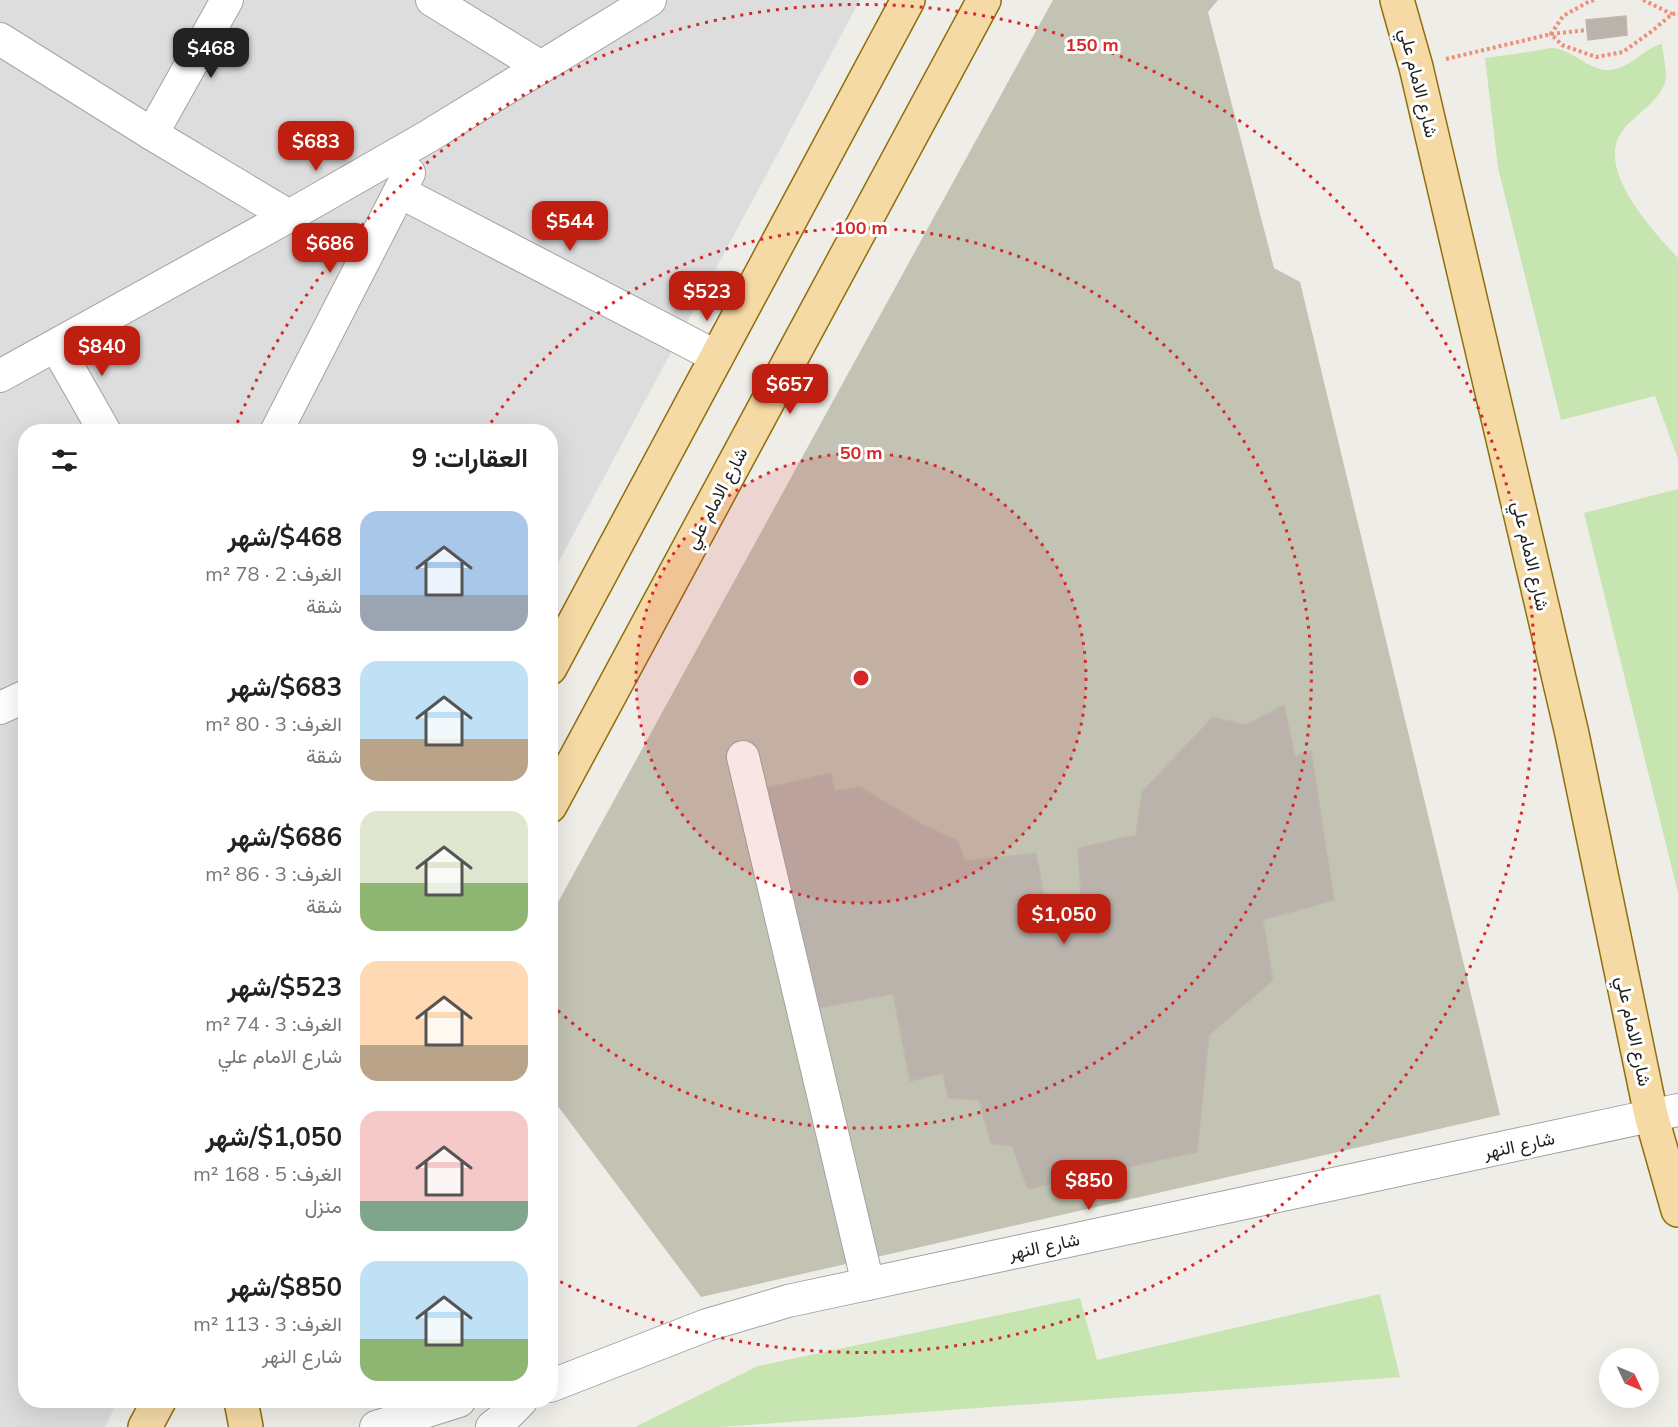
<!DOCTYPE html>
<html lang="ar">
<meta charset="utf-8">
<style>
:root{--surface:#fff;--page:#f2f2f2;--text:#222;--muted:#767676;--accent:#bf1f10}
body{margin:0;font-family:Mulish,Vazirmatn,sans-serif;background:var(--page);color:var(--text);direction:rtl;height:100vh;display:flex;flex-direction:column;font-size:22px;white-space:nowrap}
*{box-sizing:border-box;margin:0}
p{font-size:20px;color:var(--muted)}
.icon{flex:none;width:33px;height:33px;fill:none;stroke:currentColor;stroke-width:2;stroke-linecap:round;stroke-linejoin:round}
.map{position:relative;flex:1;overflow:hidden;direction:ltr}
.drawer{position:absolute;left:18px;top:424px;width:540px;height:984px;display:flex;flex-direction:column;background:var(--surface);border-radius:24px;box-shadow:0 6px 24px #0002;direction:rtl}
.drawer>*{flex:none}
.needle{width:39px;rotate:134deg}
.controls{position:absolute;left:1599px;top:1348px;display:grid;gap:12px}
.controls a{display:grid;place-items:center;width:60px;height:60px;border-radius:50%;background:var(--surface);box-shadow:0 6px 24px #0002;font-size:30px}
.price{position:absolute;translate:-50% -51px;padding:0 14px;border-radius:12px;background:var(--accent);color:#fff;font-size:20px;line-height:39px;filter:drop-shadow(0 2px 3px #0008)}
.price::after{content:'';position:absolute;left:50%;top:36px;width:18px;height:14px;margin-left:-9px;background:inherit;clip-path:polygon(0 0,100% 0,50% 100%)}
.price.selected{background:#222;color:#fff}
ul{padding:0;list-style:none}
li{display:flex;align-items:center;gap:18px;height:150px;padding:0 30px}
li span{display:grid;place-items:center;flex:none;width:168px;height:120px;border-radius:18px;color:#555}
li>.icon{margin-inline-start:auto}
span .icon{width:72px;height:72px;fill:#fffc;stroke-width:1}
li b{font-size:26px}
h2{display:flex;justify-content:space-between;align-items:center;height:72px;padding:0 30px;font-size:26px}
.map>svg:first-child{display:block}
.residential{fill:#ddd}
.construction{fill:#c2c3b3}
.grass{fill:#c6e5b1}
.building{fill:#b9b3ac;stroke:#c0b6aa;stroke-width:1.5}
.lines{fill:none;stroke-linecap:round;stroke-linejoin:round}
.minor-casing{stroke:#a3a3a3;stroke-width:34}
.major-casing{stroke:#8f6f0c;stroke-width:36}
.path{stroke:#ef8f78;stroke-width:4;stroke-dasharray:3 3;stroke-linecap:butt}
.minor{stroke:#fff;stroke-width:32}
.major{stroke:#f5daa6;stroke-width:33}
.ring{fill:none;stroke:#d62828;stroke-width:3;stroke-dasharray:3 6}
.labels{text-anchor:middle;dominant-baseline:central;stroke-width:6;stroke-linejoin:round;paint-order:stroke}
.street-label{font-size:18px;fill:#1f1f1f;stroke:#fff}
.centre{fill:#d62828;stroke:#fff;stroke-width:3}
.ring-label{font-size:18px;text-anchor:middle;font-weight:bold;fill:#d62828;stroke:#fff;stroke-width:6;stroke-linejoin:round;paint-order:stroke}
</style>
<div class="map">
<svg width="1678" height="1427" viewBox="0 0 1678 1427">
<rect width="100%" height="100%" fill="#efede7"/>
<!-- residential -->
<polygon class="residential" points="0,0 860,0 551,576 550,432 26,432 26,1401 118,1401 105,1427 0,1427"/>
<!-- construction -->
<polygon class="construction" points="1053,0 1218,0 1208,12 1274,268 1300,282 1500,1115 701,1297 551,1097 551,915"/>
<!-- grass -->
<g class="grass">
<path d="M 1662,44 C 1663,55 1666,66 1666,76 C 1665,100 1632,115 1621,133 C 1596,171 1654,232 1678,258 L 1678,459 L 1655,396 L 1561,420 L 1498,168 L 1485,58 C 1501,56 1518,53 1535,51 C 1540,50 1547,48 1553,48 C 1573,50 1588,70 1608,70 C 1629,70 1642,49 1662,44 Z"/>
<polygon points="1678,489 1678,893 1584,513"/>
<polygon points="1380,1294 1400,1377 720,1427 635,1427 758,1366 1080,1298 1097,1360"/>
</g>
<!-- building -->
<g class="building">
<polygon points="1626,16 1627,35 1588,40 1586,20"/>
<polygon points="1284,705 1295,757 1311,751 1334,900 1263,920 1273,980 1209,1035 1197,1152 1028,1189 1012,1146 991,1144 979,1100 948,1098 943,1073 910,1081 893,994 807,1010 762,789 831,773 834,791 860,787 925,826 958,841 965,861 1036,853 1047,912 1081,895 1078,848 1136,835 1142,792 1213,717 1246,725"/>
</g>
<g class="lines">
<!-- minor casing -->
<g class="minor-casing">
<g id="minor">
<polyline points="432,0 541,67"/>
<polyline points="0,39 152,134 289,216"/>
<polyline points="152,134 227,0"/>
<polyline points="400,192 717,357"/>
<polyline points="56,346 105,432"/>
<polyline points="0,376 289,216 427,137 650,0"/>
<polyline points="276,432 409,173"/>
<polyline points="0,708 26,696"/>
<polyline points="743,757 868,1284"/>
<polyline points="550,1386 707,1325 788,1301 1678,1110"/>
<polyline points="376,1427 459,1401"/>
<polyline points="492,1427 506,1416 521,1401"/>
</g>
</g>
<!-- major casing -->
<g class="major-casing">
<g id="major">
<polyline points="1397,0 1416,67 1572,734 1651,1115 1678,1210"/>
<polyline points="550,668 908,0"/>
<polyline points="550,806 984,0"/>
<polyline points="241,1401 246,1427"/>
<polyline points="145,1427 159,1401"/>
</g>
</g>
<!-- path -->
<g class="path">
<polyline points="1594,0 1590,1 1563,16 1551,34 1562,45 1596,57 1623,52 1652,31 1672,14 1678,13"/>
<polyline points="1643,0 1672,14"/>
<polyline points="1446,59 1551,34 1587,30"/>
</g>
<!-- minor -->
<use href="#minor" class="minor"/>
<!-- major -->
<use href="#major" class="major"/>
</g>
<!-- distance rings -->
<circle cx="861" cy="678" r="225" fill="#d62828" fill-opacity=".12"/>
<g class="ring">
<circle cx="861" cy="678" r="225"/>
<path d="M486 430A450 450 0 1 1 551 1004"/>
<path d="M234 431A674 674 0 1 1 555 1279"/>
</g>
<g class="labels">
<!-- street labels -->
<g class="street-label">
<text transform="translate(1419 83) rotate(76)">شارع الامام علي</text>
<text transform="translate(716 498) rotate(-62)">شارع الامام علي</text>
<text transform="translate(1531 556) rotate(77)">شارع الامام علي</text>
<text transform="translate(1634 1031) rotate(78)">شارع الامام علي</text>
<text transform="translate(1519 1145) rotate(-12)">شارع النهر</text>
<text transform="translate(1044 1246) rotate(-12)">شارع النهر</text>
</g>
</g>
<circle cx="861" cy="678" r="9" class="centre"/>
<g class="ring-label">
<text x="1092" y="51">150 m</text>
<text x="861" y="234">100 m</text>
<text x="861" y="459">50 m</text>
</g>
</svg>
<div class="controls">
<a><svg class="needle" viewBox="-14 -14 28 28"><path d="M0-13l5 13h-10z" fill="#e53935"/><path d="M0 13l5-13h-10z" fill="#767676"/></svg></a>
</div>
<b class="price selected" style="left:211px;top:79px">$468</b>
<b class="price" style="left:316px;top:172px">$683</b>
<b class="price" style="left:570px;top:252px">$544</b>
<b class="price" style="left:330px;top:274px">$686</b>
<b class="price" style="left:707px;top:322px">$523</b>
<b class="price" style="left:102px;top:377px">$840</b>
<b class="price" style="left:790px;top:415px">$657</b>
<b class="price" style="left:1064px;top:945px">$1,050</b>
<b class="price" style="left:1089px;top:1211px">$850</b>
<section class="drawer">
<h2>العقارات: 9<svg class="icon" aria-label="filters" viewBox="0 0 24 24"><path d="M4 7h16M4 17h16"/><circle cx="9" cy="7" r="2"/><circle cx="15" cy="17" r="2"/></svg></h2>
<ul>
<li><span style="background:linear-gradient(#a9c7e8 70%,#9aa5b1 0)"><svg class="icon" aria-label="home" viewBox="0 0 24 24"><path d="M3 11l9-7 9 7M6 9v11h12V9"/></svg></span><div><b>$468/شهر</b><p>الغرف: 2 · 78 m²</p><p>شقة</p></div></li>
<li><span style="background:linear-gradient(#bfe0f5 65%,#b9a48a 0)"><svg class="icon" aria-label="home" viewBox="0 0 24 24"><path d="M3 11l9-7 9 7M6 9v11h12V9"/></svg></span><div><b>$683/شهر</b><p>الغرف: 3 · 80 m²</p><p>شقة</p></div></li>
<li><span style="background:linear-gradient(#dfe7d0 60%,#8fb573 0)"><svg class="icon" aria-label="home" viewBox="0 0 24 24"><path d="M3 11l9-7 9 7M6 9v11h12V9"/></svg></span><div><b>$686/شهر</b><p>الغرف: 3 · 86 m²</p><p>شقة</p></div></li>
<li><span style="background:linear-gradient(#ffd9b3 70%,#b9a48a 0)"><svg class="icon" aria-label="home" viewBox="0 0 24 24"><path d="M3 11l9-7 9 7M6 9v11h12V9"/></svg></span><div><b>$523/شهر</b><p>الغرف: 3 · 74 m²</p><p>شارع الامام علي</p></div></li>
<li><span style="background:linear-gradient(#f6c9c9 75%,#7fa58c 0)"><svg class="icon" aria-label="home" viewBox="0 0 24 24"><path d="M3 11l9-7 9 7M6 9v11h12V9"/></svg></span><div><b>$1,050/شهر</b><p>الغرف: 5 · 168 m²</p><p>منزل</p></div></li>
<li><span style="background:linear-gradient(#bfe0f5 65%,#8fb573 0)"><svg class="icon" aria-label="home" viewBox="0 0 24 24"><path d="M3 11l9-7 9 7M6 9v11h12V9"/></svg></span><div><b>$850/شهر</b><p>الغرف: 3 · 113 m²</p><p>شارع النهر</p></div></li>
</ul>
</section>
</div>
